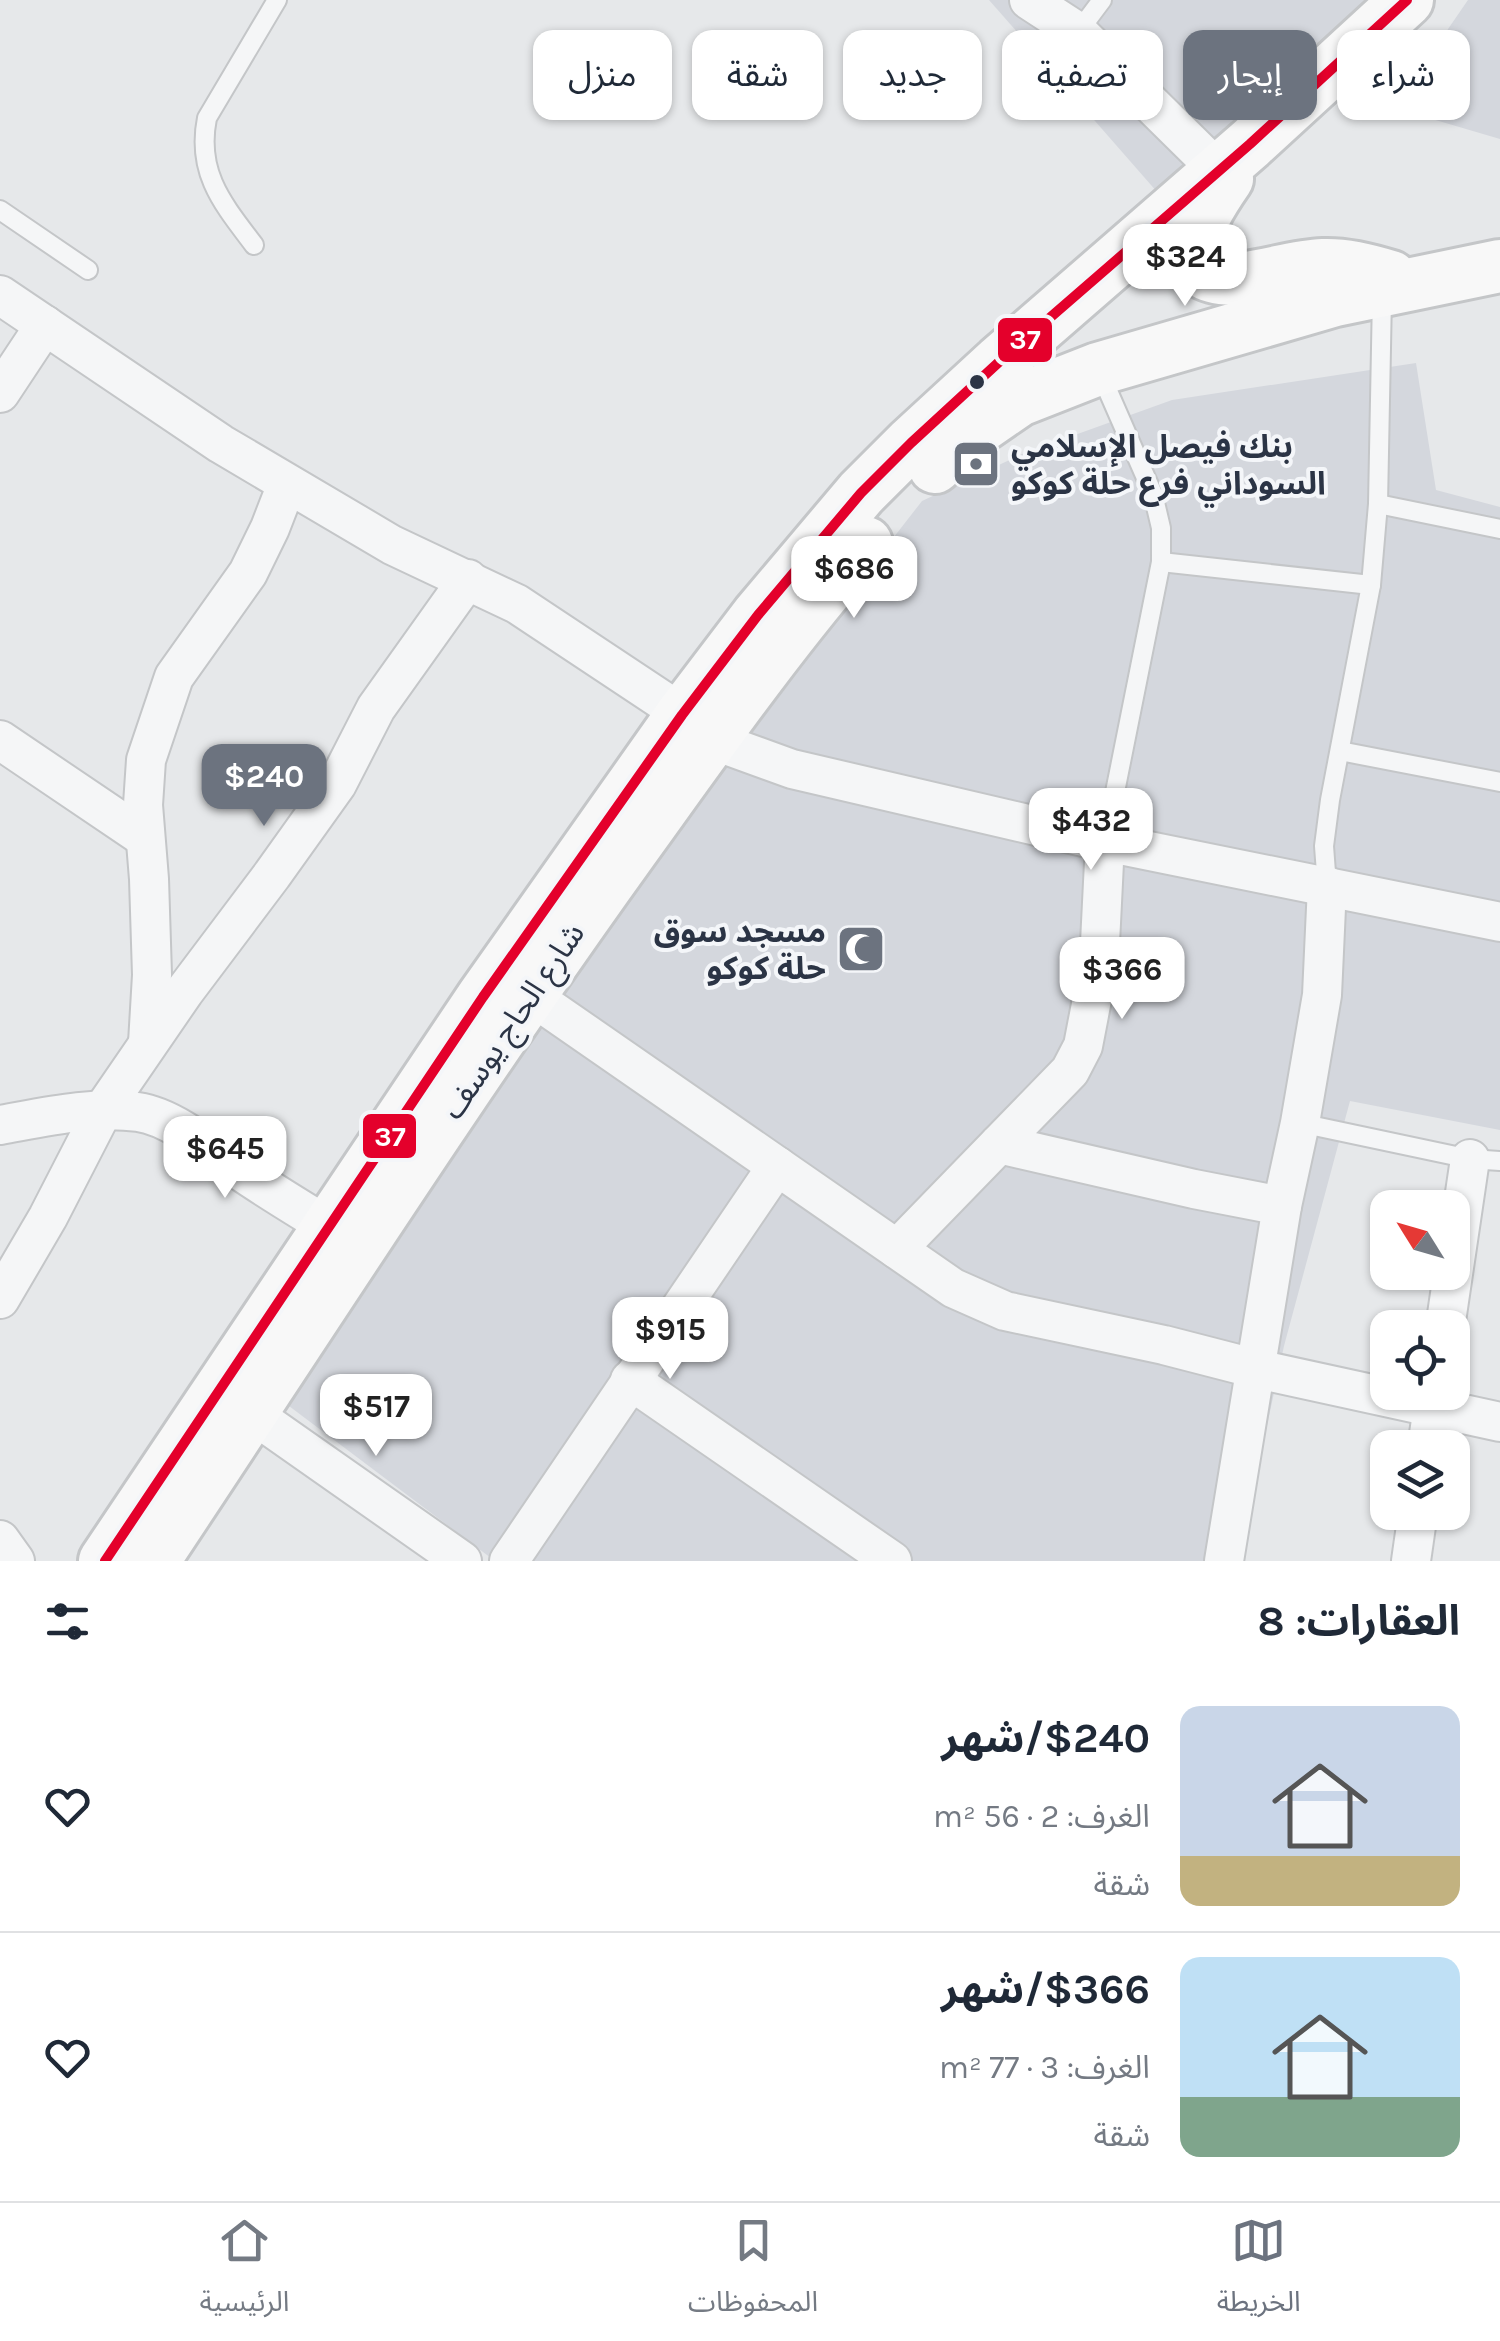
<!DOCTYPE html>
<html lang="ar">
<meta charset="utf-8">
<style>
:root{--surface:#fff;--page:#f6f6f7;--text:#1f2937;--muted:#747a83;--line:#e0e1e3;--accent:#6c737f}
body{margin:0;font-family:Karla,"Noto Sans Arabic",sans-serif;background:var(--page);color:var(--text);direction:rtl;height:100vh;display:flex;flex-direction:column;font-size:38px;white-space:nowrap}
*{box-sizing:border-box;margin:0}
p{font-size:32px;color:var(--muted)}
.icon{flex:none;width:55px;height:55px;fill:none;stroke:currentColor;stroke-width:2;stroke-linecap:round;stroke-linejoin:round}
.map{position:relative;height:1561px;overflow:hidden;direction:ltr}
.drawer{display:flex;flex-direction:column;background:var(--surface);flex:1}
.drawer>*{flex:none}
.hud{position:absolute;left:30px;top:30px;width:1440px;height:90px;direction:rtl;display:flex;gap:20px}
.needle{width:65px;rotate:307deg}
.fabs{position:absolute;left:1370px;top:1190px;display:grid;gap:20px}
.fabs a{display:grid;place-items:center;width:100px;height:100px;border-radius:20px;background:var(--surface);box-shadow:0 2px 8px #0004;font-size:50px}
.price{position:absolute;translate:-50% -85px;padding:0 22px;border-radius:20px;background:#fff;color:#222;font-size:32px;line-height:65px;filter:drop-shadow(0 2px 5px #0008)}
.price::after{content:'';position:absolute;left:50%;top:60px;width:30px;height:22px;margin-left:-15px;background:inherit;clip-path:polygon(0 0,100% 0,50% 100%)}
.price.selected{background:var(--accent);color:#fff}
ul{padding:0;list-style:none}
li{display:flex;align-items:center;gap:30px;height:250px;padding:0 40px}
li+li{border-top:2px solid var(--line)}
li span{display:grid;place-items:center;flex:none;width:280px;height:200px;border-radius:20px;color:#555}
li>.icon{margin-inline-start:auto}
span .icon{width:120px;height:120px;fill:#fffc;stroke-width:1}
li b{font-size:42px}
h2{display:flex;justify-content:space-between;align-items:center;height:120px;padding:0 40px;font-size:42px}
.chip{padding:0 35px;border-radius:20px;background:var(--surface);box-shadow:0 2px 8px #0004;font-size:35px;line-height:90px}
.chip.selected{background:var(--accent);color:#fff}
.tab-bar{display:flex;justify-content:space-around;align-items:center;height:140px;border-top:2px solid var(--line);background:var(--surface);font-size:28px;color:var(--muted)}
.tab-bar a{display:grid;justify-items:center;gap:5px}
.tab-bar .selected{color:var(--accent)}
.map>svg:first-child{display:block}
.built{fill:#d4d7dd}
.lines{fill:none;stroke-linecap:round;stroke-linejoin:round}
.service-casing{stroke:#c4c6c8;stroke-width:22}
.minor-casing{stroke:#c4c6c8;stroke-width:42}
.secondary-casing{stroke:#c4c6c8;stroke-width:58}
.service{stroke:#f5f6f7;stroke-width:18}
.minor{stroke:#f5f6f7;stroke-width:38}
.secondary{stroke:#f8f8f8;stroke-width:52}
.bus-1-casing{stroke:#f4f6f9;stroke-width:18}
.bus-1{stroke:#e4002b;stroke-width:10}
.bus-dot{fill:#2b3445;stroke:#f4f6f9;stroke-width:4}
.labels{text-anchor:middle;dominant-baseline:central;stroke-width:8;stroke-linejoin:round;paint-order:stroke}
.poi-label{font-size:32px;font-weight:bold;fill:#2b3445;stroke:#f4f6f9;text-anchor:start}
.street-label{font-size:32px;fill:#2b3445;stroke:#f4f6f9}
.line-badge{stroke:#f4f6f9;stroke-width:4}
.badge-label{font-size:28px;text-anchor:middle;font-weight:bold;fill:#fff}
</style>
<div class="map">
<svg width="1500" height="1561" viewBox="0 0 1500 1561">
<rect width="100%" height="100%" fill="#e6e8ea"/>
<!-- built -->
<g class="built">
<polygon points="989,0 1372,0 1165,201"/>
<polygon points="1468,0 1500,0 1500,139 1432,119 1436,102 1404,93"/>
<polygon points="1416,363 1436,490 1500,507 1500,1130 1350,1101 1284,1346 1238,1561 495,1561 285,1403 704,781 922,501 1022,454 1172,400"/>
</g>
<g class="lines">
<!-- service casing -->
<g class="service-casing">
<g id="service">
<polyline points="1078,32 1102,0"/>
<polyline points="0,210 88,270"/>
<path d="M 254,245 C 223,204 196,173 207,118 L 277,0"/>
<polyline points="1101,375 1153,494 1161,528 1161,562 1105,842"/>
<polyline points="1378,504 1500,529"/>
<polyline points="1161,562 1371,585"/>
<polyline points="1340,751 1500,782"/>
<polyline points="1327,886 1324,846 1330,800 1371,585 1378,504 1382,296"/>
<polyline points="1300,1123 1470,1159 1500,1161"/>
</g>
</g>
<!-- minor casing -->
<g class="minor-casing">
<g id="minor">
<polyline points="1029,0 1078,32 1219,171"/>
<polyline points="0,295 221,444 392,545 517,604 734,748 792,769 1105,842 1500,922"/>
<polyline points="0,393 45,325"/>
<polyline points="0,740 145,838"/>
<polyline points="530,995 953,1288 1005,1311 1164,1345 1257,1369 1500,1422"/>
<polyline points="148,1043 152,975 149,879 143,805 146,760 174,677 248,573 270,528 287,484"/>
<path d="M 0,1125 C 45,1117 92,1106 138,1112 C 174,1117 215,1153 245,1174 C 279,1197 315,1218 350,1240"/>
<polyline points="999,1144 1070,1071 1083,1046 1099,963 1105,842"/>
<polyline points="897,1249 999,1144 1194,1189 1282,1206"/>
<polyline points="0,1299 48,1217 103,1110 184,992 272,875 337,784 376,708 468,579"/>
<polyline points="1445,1328 1470,1159"/>
<polyline points="630,1380 892,1561"/>
<polyline points="251,1413 462,1561"/>
<polyline points="1427,1448 1435,1392"/>
<polyline points="0,1540 15,1561"/>
<polyline points="509,1561 777,1166"/>
<polyline points="1224,1561 1282,1206 1300,1123 1322,995 1327,886"/>
<polyline points="1411,1561 1418,1512"/>
</g>
</g>
<!-- secondary casing -->
<g class="secondary-casing">
<g id="secondary">
<path d="M 1227,179 C 1200,218 1159,286 1245,278 C 1271,275 1296,266 1323,265 C 1346,264 1369,270 1391,277"/>
<polyline points="935,467 974,431 1019,400 1098,369 1335,300 1500,266"/>
<polyline points="105,1561 483,997 682,715 758,615 861,493 911,443 999,362 1250,144 1407,0"/>
<path d="M 153,1561 C 311,1323 465,1082 632,850 C 707,746 781,640 866,543"/>
</g>
</g>
<!-- service -->
<use href="#service" class="service"/>
<!-- minor -->
<use href="#minor" class="minor"/>
<!-- secondary -->
<use href="#secondary" class="secondary"/>
<!-- bus-1 casing -->
<g class="bus-1-casing">
<polyline id="bus-1" points="105,1561 483,997 682,715 758,615 861,493 911,443 999,362 1250,144 1407,0"/>
</g>
<!-- bus-1 -->
<use href="#bus-1" class="bus-1"/>
</g>
<!-- icons -->
<defs>
<g id="bank-square" transform="scale(2.5)"><rect x="-9" y="-9" width="18" height="18" rx="4" fill="#6c737f" stroke="#f4f6f9"/><path d="M-6-4H6V4H-6ZM0-2.3a2.3 2.3 0 1 0 0 4.6a2.3 2.3 0 1 0 0-4.6Z" fill="#fff"/></g>
<g id="mosque-square" transform="scale(2.5)"><rect x="-9" y="-9" width="18" height="18" rx="4" fill="#6c737f" stroke="#f4f6f9"/><path d="M3.5-4.9A6 6 0 1 0 3.5 4.9A5 5 0 1 1 3.5-4.9Z" fill="#fff"/></g>
</defs>
<g fill-rule="evenodd">
<use href="#bank-square" x="976" y="464"/>
<use href="#mosque-square" x="861" y="949"/>
</g>
<!-- markers -->
<circle class="bus-dot" cx="977" cy="382" r="9"/>
<g class="labels">
<!-- poi labels -->
<g class="poi-label">
<text x="1011" y="446">بنك فيصل الإسلامي<tspan x="1011" dy="37">السوداني فرع حلة كوكو</tspan></text>
<text x="826" y="931" text-anchor="end">مسجد سوق<tspan x="826" dy="37">حلة كوكو</tspan></text>
</g>
<!-- street labels -->
<g class="street-label">
<text transform="translate(513 1021) rotate(-56)">شارع الحاج يوسف</text>
</g>
</g>
<g class="line-badge">
<rect x="996" y="316" width="58" height="48" rx="10" fill="#e4002b"/>
<rect x="361" y="1112" width="57" height="48" rx="10" fill="#e4002b"/>
</g>
<g class="badge-label">
<text x="1025" y="349">37</text>
<text x="390" y="1146">37</text>
</g>
</svg>
<div class="fabs">
<a><svg class="needle" viewBox="-14 -14 28 28"><path d="M0-13l5 13h-10z" fill="#e53935"/><path d="M0 13l5-13h-10z" fill="#747a83"/></svg></a>
<a><svg class="icon" aria-label="locate" viewBox="0 0 24 24"><circle cx="12" cy="12" r="6"/><path d="M12 2v4M12 18v4M2 12h4M18 12h4"/></svg></a>
<a><svg class="icon" aria-label="layers" viewBox="0 0 24 24"><path d="M12 4l9 5-9 5-9-5zM3 14l9 5 9-5"/></svg></a>
</div>
<b class="price" style="left:1185px;top:309px">$324</b>
<b class="price" style="left:854px;top:621px">$686</b>
<b class="price selected" style="left:264px;top:829px">$240</b>
<b class="price" style="left:1091px;top:873px">$432</b>
<b class="price" style="left:1122px;top:1022px">$366</b>
<b class="price" style="left:225px;top:1201px">$645</b>
<b class="price" style="left:670px;top:1382px">$915</b>
<b class="price" style="left:376px;top:1459px">$517</b>
<div class="hud">
<a class="chip">شراء</a>
<a class="chip selected">إيجار</a>
<a class="chip">تصفية</a>
<a class="chip">جديد</a>
<a class="chip">شقة</a>
<a class="chip">منزل</a>
</div>
</div>
<section class="drawer">
<h2>العقارات: 8<svg class="icon" aria-label="filters" viewBox="0 0 24 24"><path d="M4 7h16M4 17h16"/><circle cx="9" cy="7" r="2"/><circle cx="15" cy="17" r="2"/></svg></h2>
<ul>
<li><span style="background:linear-gradient(#c9d6e8 75%,#c2b280 0)"><svg class="icon" aria-label="home" viewBox="0 0 24 24"><path d="M3 11l9-7 9 7M6 9v11h12V9"/></svg></span><div><b>$240/شهر</b><p>الغرف: 2 · 56 m²</p><p>شقة</p></div><svg class="icon" aria-label="heart" viewBox="0 0 24 24"><path d="M12 20l-8-8c-3-5 5-10 8-4 3-6 11-1 8 4z"/></svg></li>
<li><span style="background:linear-gradient(#bfe0f5 70%,#7fa58c 0)"><svg class="icon" aria-label="home" viewBox="0 0 24 24"><path d="M3 11l9-7 9 7M6 9v11h12V9"/></svg></span><div><b>$366/شهر</b><p>الغرف: 3 · 77 m²</p><p>شقة</p></div><svg class="icon" aria-label="heart" viewBox="0 0 24 24"><path d="M12 20l-8-8c-3-5 5-10 8-4 3-6 11-1 8 4z"/></svg></li>
</ul>
</section>
<nav class="tab-bar">
<a class="selected"><svg class="icon" aria-label="map" viewBox="0 0 24 24"><path d="M3 6l6-2 6 2 6-2v14l-6 2-6-2-6 2zM9 4v14M15 6v14"/></svg>الخريطة</a>
<a><svg class="icon" aria-label="saved" viewBox="0 0 24 24"><path d="M7 4h10v16l-5-4-5 4z"/></svg>المحفوظات</a>
<a><svg class="icon" aria-label="home" viewBox="0 0 24 24"><path d="M3 11l9-7 9 7M6 9v11h12V9"/></svg>الرئيسية</a>
</nav>
